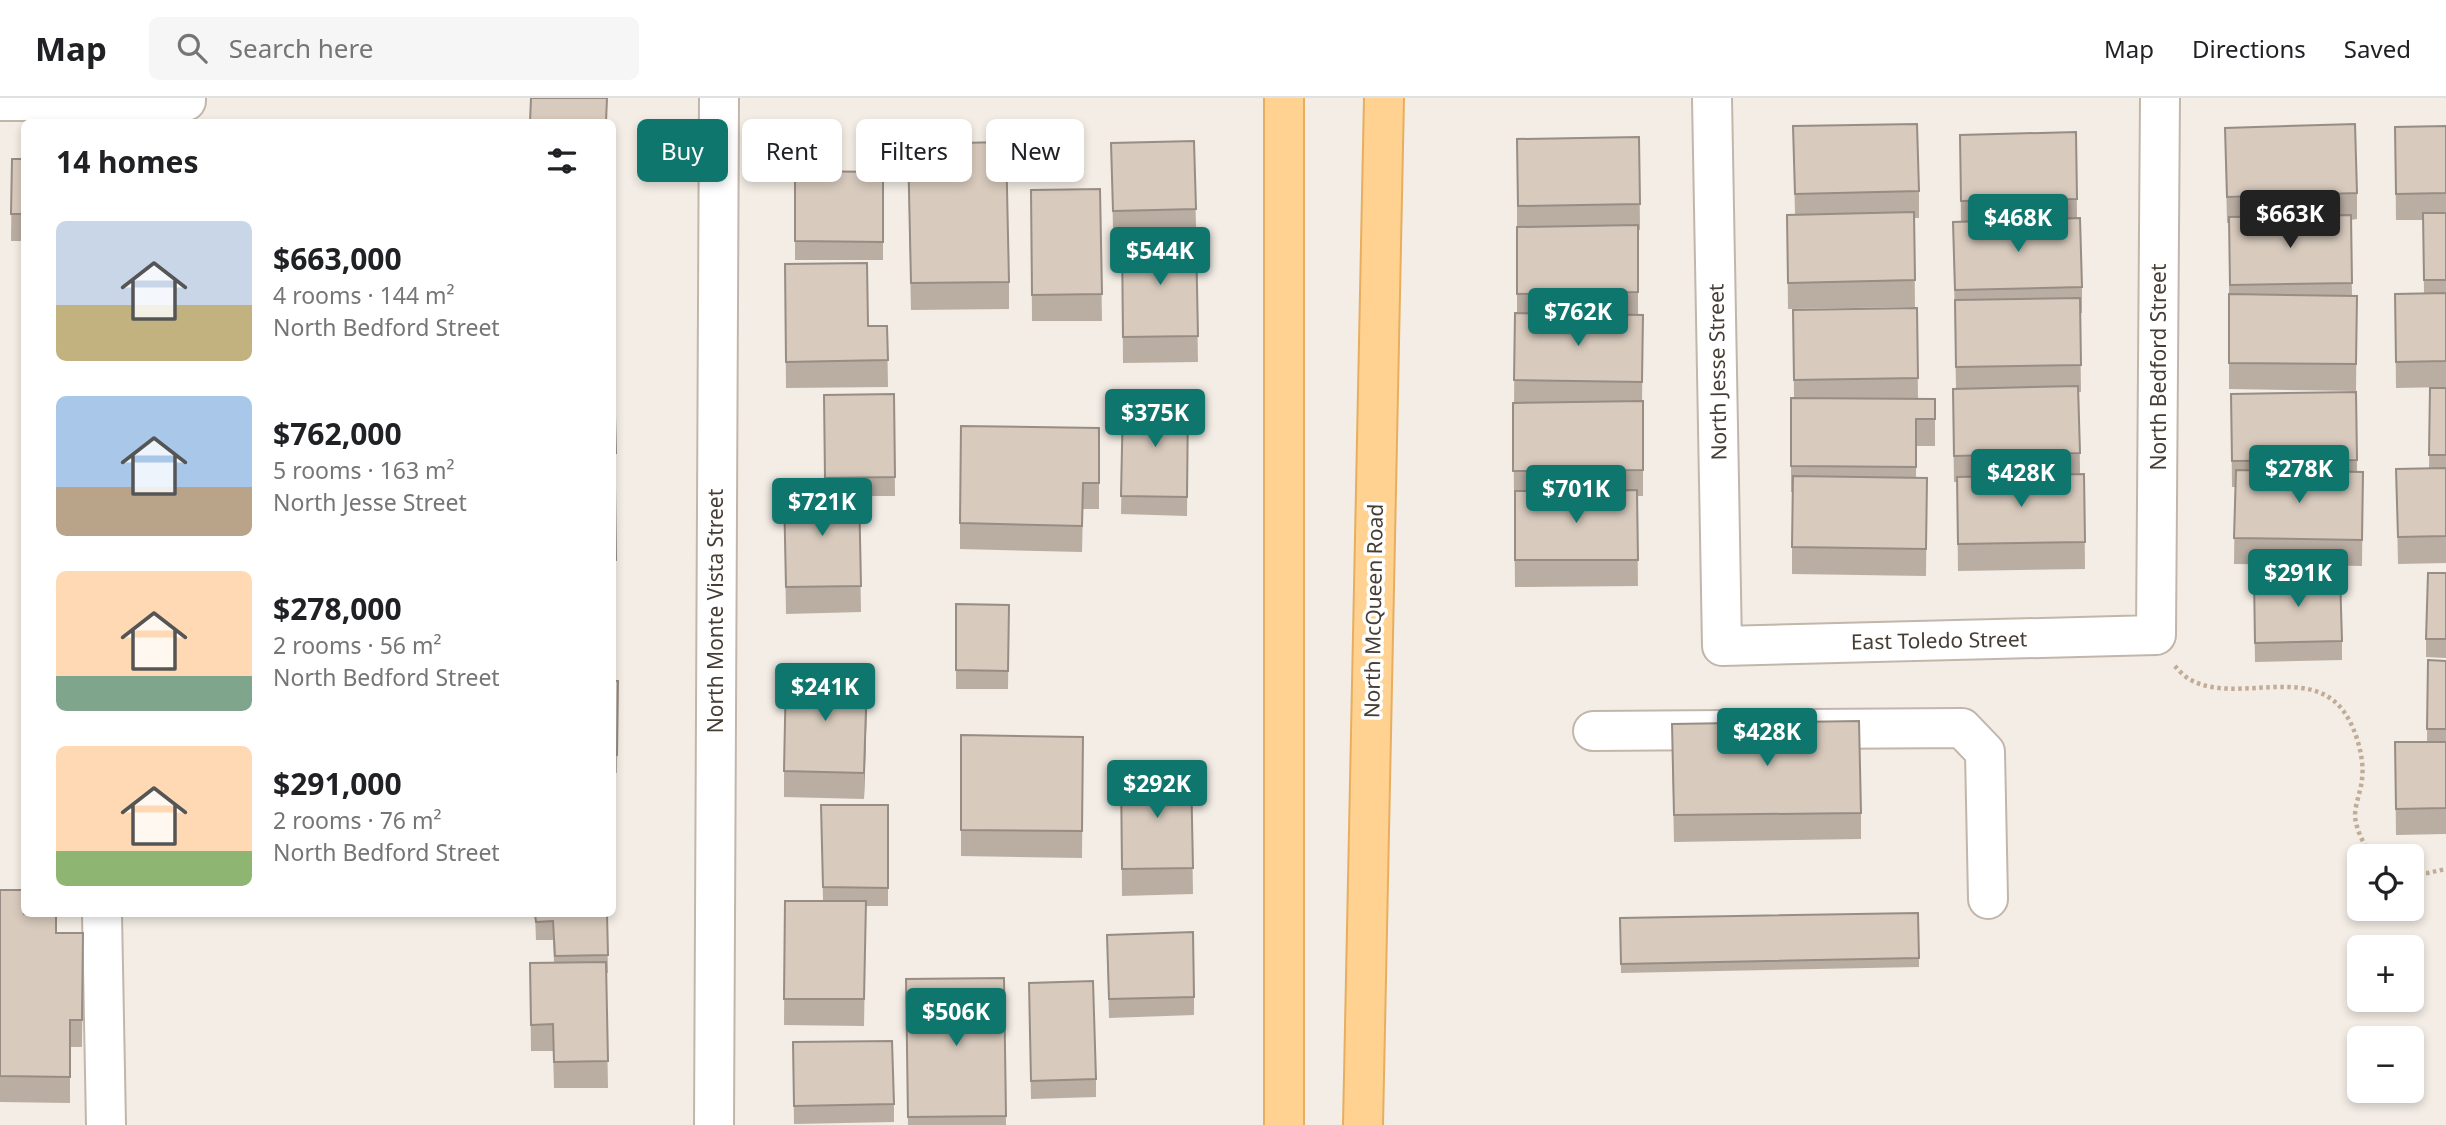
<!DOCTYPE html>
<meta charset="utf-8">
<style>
:root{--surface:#fff;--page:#f6f6f6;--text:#202124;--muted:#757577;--line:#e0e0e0;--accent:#0f766e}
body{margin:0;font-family:"Noto Sans",sans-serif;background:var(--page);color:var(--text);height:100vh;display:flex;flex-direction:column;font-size:26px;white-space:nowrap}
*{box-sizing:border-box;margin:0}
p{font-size:23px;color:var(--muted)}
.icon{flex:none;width:38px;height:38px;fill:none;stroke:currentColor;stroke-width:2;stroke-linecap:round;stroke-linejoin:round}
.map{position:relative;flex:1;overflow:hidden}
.side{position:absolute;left:21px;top:21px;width:595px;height:798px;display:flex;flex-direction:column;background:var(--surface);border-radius:10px;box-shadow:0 4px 10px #0003}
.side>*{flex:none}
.top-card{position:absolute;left:637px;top:21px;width:665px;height:63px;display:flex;gap:14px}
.fabs{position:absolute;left:2347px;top:746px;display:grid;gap:14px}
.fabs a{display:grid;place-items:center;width:77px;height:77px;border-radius:10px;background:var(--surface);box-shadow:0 4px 10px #0003;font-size:35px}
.price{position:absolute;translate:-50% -60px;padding:0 16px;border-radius:7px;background:var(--accent);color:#fff;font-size:23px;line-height:46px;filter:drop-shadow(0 2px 4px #0008)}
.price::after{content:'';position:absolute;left:50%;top:42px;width:21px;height:16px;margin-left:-10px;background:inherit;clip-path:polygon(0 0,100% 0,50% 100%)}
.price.selected{background:#222;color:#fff}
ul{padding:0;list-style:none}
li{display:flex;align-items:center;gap:21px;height:175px;padding:0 35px}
li span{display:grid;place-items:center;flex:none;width:196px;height:140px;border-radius:10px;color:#555}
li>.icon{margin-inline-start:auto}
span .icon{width:84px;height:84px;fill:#fffc;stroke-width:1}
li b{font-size:30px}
h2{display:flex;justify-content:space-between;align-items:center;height:84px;padding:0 35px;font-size:30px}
.tag{padding:0 24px;border-radius:10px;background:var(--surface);box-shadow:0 4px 10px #0003;font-size:24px;line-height:63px}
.tag.selected{background:var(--accent);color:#fff}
header{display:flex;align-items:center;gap:42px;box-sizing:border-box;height:98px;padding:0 35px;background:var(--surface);border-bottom:2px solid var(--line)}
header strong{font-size:33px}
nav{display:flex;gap:38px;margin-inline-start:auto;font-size:24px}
.search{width:490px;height:63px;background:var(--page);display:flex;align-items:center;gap:18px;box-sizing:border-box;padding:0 24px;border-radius:10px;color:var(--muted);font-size:26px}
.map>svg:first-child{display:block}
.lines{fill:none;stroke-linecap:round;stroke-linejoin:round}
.minor-casing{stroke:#c2b6aa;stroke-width:42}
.major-casing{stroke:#e8ae5d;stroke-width:42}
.path{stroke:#c1ad97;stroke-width:4.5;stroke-dasharray:3.5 3.5;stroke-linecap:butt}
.minor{stroke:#fff;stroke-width:38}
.major{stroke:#ffd292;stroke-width:38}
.wall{fill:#baaea3}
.shaded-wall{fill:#978d84}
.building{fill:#d8cabd;stroke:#978d84;stroke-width:2}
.labels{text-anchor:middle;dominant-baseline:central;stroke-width:7;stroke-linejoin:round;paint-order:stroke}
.street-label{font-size:21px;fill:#463d34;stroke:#fff}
</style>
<header>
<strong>Map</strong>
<div class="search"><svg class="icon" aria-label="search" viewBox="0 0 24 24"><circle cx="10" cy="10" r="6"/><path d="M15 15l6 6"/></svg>Search here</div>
<nav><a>Map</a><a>Directions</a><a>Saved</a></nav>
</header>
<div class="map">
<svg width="2446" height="1027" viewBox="0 0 2446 1027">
<rect width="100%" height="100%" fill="#f3ede5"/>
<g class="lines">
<!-- minor casing -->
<g class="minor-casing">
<g id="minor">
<polyline points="1712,0 1722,548 2156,537 2160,0"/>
<polyline points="0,3 186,3 186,0"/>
<polyline points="1809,631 1962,630 1985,654 1988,801"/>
<polyline points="1593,633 1724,632"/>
<polyline points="102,816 106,1027"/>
<polyline points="714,1027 719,0"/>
</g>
</g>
<!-- major casing -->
<g class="major-casing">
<g id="major">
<polyline points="1284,1027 1284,0"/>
<polyline points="1363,1027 1384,0"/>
</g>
</g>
<!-- path -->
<g class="path">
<path d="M 2175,568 C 2179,573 2185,579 2191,582 C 2234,606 2306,568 2341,610 C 2355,626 2365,660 2362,681 C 2361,693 2355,706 2355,718 C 2356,732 2364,746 2371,758"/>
<polyline points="2412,775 2428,775 2446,771"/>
</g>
<!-- minor -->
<use href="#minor" class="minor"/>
<!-- major -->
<use href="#major" class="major"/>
</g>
<!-- wall -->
<g class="wall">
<polygon points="1793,28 1919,93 1919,120 1914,120 1915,209 1788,211 1787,117 1795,117"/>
<polygon points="2446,28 2446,289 2396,290 2395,196 2424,195 2423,122 2396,122 2395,29"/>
<polygon points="2225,30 2357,95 2357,121 2351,122 2352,198 2357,198 2356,293 2229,291 2229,125 2227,125"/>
<polygon points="2076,34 2077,120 2082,189 2082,215 2080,215 2081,294 2079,294 2080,376 2084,376 2085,471 1958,473 1957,384 1954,384 1953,317 1953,291 1956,290 1953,124 1961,124 1960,37"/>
<polygon points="1639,39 1640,132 1638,132 1638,217 1643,217 1642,303 1643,303 1643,398 1637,398 1638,488 1515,489 1513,305 1514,305 1515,215 1517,215 1517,41"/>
<polygon points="1194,43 1196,129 1113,131 1111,45"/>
<polygon points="12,61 24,61 24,143 11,143"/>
<polygon points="795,73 883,74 883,162 795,162"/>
<polygon points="908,73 1009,184 1009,211 911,212"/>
<polygon points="1100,91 1102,223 1032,223 1031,92"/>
<polygon points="1196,139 1198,264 1123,265 1122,141"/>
<polygon points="785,166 868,228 887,228 888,289 786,290"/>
<polygon points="1917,210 1918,301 1935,301 1935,348 1916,348 1916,379 1927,380 1926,478 1792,476 1792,394 1791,394 1791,300 1794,300 1793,212"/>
<polygon points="612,282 614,282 616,373 612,373"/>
<polygon points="2430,290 2446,290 2446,465 2398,466 2396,371 2429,371"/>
<polygon points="2356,294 2357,374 2363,374 2362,468 2234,466 2235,389 2232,389 2231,296"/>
<polygon points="894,296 895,398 859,398 861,514 786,516 784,393 825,392 824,297"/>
<polygon points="1123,302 1188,304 1187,418 1121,416"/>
<polygon points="1099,330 1099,411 1083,411 1082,454 960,451 960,425"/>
<polygon points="612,389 615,389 616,481 612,481"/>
<polygon points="2446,475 2446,560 2426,559 2426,541"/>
<polygon points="2254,498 2342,543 2342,562 2255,564"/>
<polygon points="956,506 1009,507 1008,591 956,591"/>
<polygon points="2428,562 2446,563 2446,736 2396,737 2395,644 2427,644"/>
<polygon points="612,583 618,583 617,675 612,675"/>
<polygon points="867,603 864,701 784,699 784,673"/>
<polygon points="961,637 1083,639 1082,760 961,758"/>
<polygon points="1672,652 1861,715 1861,741 1674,744"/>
<polygon points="1191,673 1193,796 1122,798 1121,674"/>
<polygon points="821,707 888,707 888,808 866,808 864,928 784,927 785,803 823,803"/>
<polygon points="0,792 56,835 83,835 82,949 70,949 70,1005 0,1004"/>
<polygon points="1918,815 1919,869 1621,875 1620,820"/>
<polygon points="535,816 607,816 608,875 606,875 608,990 554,990 553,953 531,953 530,865 554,865 553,842 536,842"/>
<polygon points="1107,855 1194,899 1194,917 1109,920"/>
<polygon points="1004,880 1006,1027 908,1027 906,881"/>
<polygon points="1029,903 1096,981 1096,999 1031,1001"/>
<polygon points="793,944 894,1006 894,1024 794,1026"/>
</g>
<!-- shaded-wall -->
<polygon class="shaded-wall" points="867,577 867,603 864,701 864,675"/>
<!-- building -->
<g class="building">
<polygon points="531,0 607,0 606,24 530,24"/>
<polygon points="1917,26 1919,93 1795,96 1793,28"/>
<polygon points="2355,26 2357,95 2227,99 2225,30"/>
<polygon points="2446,28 2446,95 2396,96 2395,29"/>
<polygon points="2076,34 2077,101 1961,103 1960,37"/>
<polygon points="1639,39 1640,106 1518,108 1517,41"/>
<polygon points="1194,43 1196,111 1113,113 1111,45"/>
<polygon points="1006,44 1009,184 911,185 908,46"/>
<polygon points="12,61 24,61 24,116 11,116"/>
<polygon points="795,73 883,74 883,144 795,143"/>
<polygon points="1100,91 1102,196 1032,197 1031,92"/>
<polygon points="1914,114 1915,182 1788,185 1787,117"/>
<polygon points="2423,115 2446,115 2446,182 2424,182"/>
<polygon points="2351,117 2352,185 2230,187 2229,119"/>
<polygon points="2080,120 2082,189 1955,192 1953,124"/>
<polygon points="1638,127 1638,194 1517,196 1517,129"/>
<polygon points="1196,139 1198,238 1123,239 1122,141"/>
<polygon points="867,165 868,228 887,228 888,262 786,264 785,166"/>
<polygon points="2446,195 2446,263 2396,264 2395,196"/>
<polygon points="2229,196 2357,198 2356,266 2229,265"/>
<polygon points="2080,200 2081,267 1956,269 1955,202"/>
<polygon points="1917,210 1918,280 1794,282 1793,212"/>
<polygon points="1515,215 1643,217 1642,284 1514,282"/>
<polygon points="612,282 614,282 616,355 612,355"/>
<polygon points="2078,288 2080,355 1954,358 1953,291"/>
<polygon points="2430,290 2446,290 2446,357 2429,357"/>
<polygon points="2356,294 2357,362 2232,363 2231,296"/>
<polygon points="894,296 895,379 825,380 824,297"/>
<polygon points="1791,300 1935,301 1935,321 1916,321 1916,369 1791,368"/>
<polygon points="1123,302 1188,304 1187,399 1121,398"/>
<polygon points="1643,303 1643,372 1513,373 1513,305"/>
<polygon points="961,328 1099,330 1099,385 1083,385 1082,428 960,425"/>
<polygon points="2446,370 2446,438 2398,439 2396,371"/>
<polygon points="2236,372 2363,374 2362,442 2234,440"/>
<polygon points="2084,376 2085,444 1958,446 1957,379"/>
<polygon points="1793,378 1927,380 1926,451 1792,449"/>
<polygon points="612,389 615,389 616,462 612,463"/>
<polygon points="859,392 861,488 786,489 784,393"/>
<polygon points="1637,392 1638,462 1515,462 1515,393"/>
<polygon points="2428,475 2446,475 2446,541 2426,541"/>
<polygon points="2340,477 2342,543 2255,545 2254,479"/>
<polygon points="956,506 1009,507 1008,573 956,572"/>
<polygon points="2428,562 2446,563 2446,631 2427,631"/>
<polygon points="786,575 867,577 864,675 784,673"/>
<polygon points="612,583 618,583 617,657 612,657"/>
<polygon points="1859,623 1861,715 1674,717 1672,626"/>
<polygon points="961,637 1083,639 1082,733 961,732"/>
<polygon points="2395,644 2446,644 2446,710 2396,711"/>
<polygon points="1191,673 1193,770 1122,771 1121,674"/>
<polygon points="821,707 888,707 888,790 823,789"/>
<polygon points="0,792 24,792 24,816 56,816 56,835 83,835 82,922 70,922 70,979 0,978"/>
<polygon points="785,803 866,803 864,901 784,901"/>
<polygon points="1918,815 1919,860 1621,866 1620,820"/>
<polygon points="535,816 607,816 608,857 555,858 553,823 536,824"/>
<polygon points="1193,834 1194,899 1109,901 1107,837"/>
<polygon points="606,864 608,963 554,964 553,926 531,927 530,865"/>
<polygon points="1004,880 1006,1018 908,1019 906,881"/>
<polygon points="1093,883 1096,981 1031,983 1029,885"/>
<polygon points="892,943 894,1006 794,1008 793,944"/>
</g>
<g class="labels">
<!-- street labels -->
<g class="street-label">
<text transform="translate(2158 269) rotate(-90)">North Bedford Street</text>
<text transform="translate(1717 274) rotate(-91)">North Jesse Street</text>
<text transform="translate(715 513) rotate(-90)">North Monte Vista Street</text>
<text transform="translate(1373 513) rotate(-89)">North McQueen Road</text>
<text transform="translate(1939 542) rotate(-1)">East Toledo Street</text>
</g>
</g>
</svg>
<div class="fabs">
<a><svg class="icon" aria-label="locate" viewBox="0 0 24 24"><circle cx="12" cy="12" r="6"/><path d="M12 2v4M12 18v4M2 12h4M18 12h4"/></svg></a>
<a>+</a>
<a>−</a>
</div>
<b class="price selected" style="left:2290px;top:152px">$663K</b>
<b class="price" style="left:2018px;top:156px">$468K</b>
<b class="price" style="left:1160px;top:189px">$544K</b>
<b class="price" style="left:1578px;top:250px">$762K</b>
<b class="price" style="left:1155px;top:351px">$375K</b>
<b class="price" style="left:2299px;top:407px">$278K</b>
<b class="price" style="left:2021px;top:411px">$428K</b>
<b class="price" style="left:1576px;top:427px">$701K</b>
<b class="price" style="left:822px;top:440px">$721K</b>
<b class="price" style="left:2298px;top:511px">$291K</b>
<b class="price" style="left:825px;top:625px">$241K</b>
<b class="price" style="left:1767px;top:670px">$428K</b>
<b class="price" style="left:1157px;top:722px">$292K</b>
<b class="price" style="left:956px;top:950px">$506K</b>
<div class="top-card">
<a class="tag selected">Buy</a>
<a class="tag">Rent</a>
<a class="tag">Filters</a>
<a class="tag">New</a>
</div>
<section class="side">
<h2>14 homes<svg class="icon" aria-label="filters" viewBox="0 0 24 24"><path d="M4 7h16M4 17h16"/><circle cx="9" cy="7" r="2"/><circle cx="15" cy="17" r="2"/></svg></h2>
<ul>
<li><span style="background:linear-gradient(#c9d6e8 60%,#c2b280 0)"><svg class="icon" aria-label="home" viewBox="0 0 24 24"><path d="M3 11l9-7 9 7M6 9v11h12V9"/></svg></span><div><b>$663,000</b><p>4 rooms · 144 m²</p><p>North Bedford Street</p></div></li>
<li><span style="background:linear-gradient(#a9c7e8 65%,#b9a48a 0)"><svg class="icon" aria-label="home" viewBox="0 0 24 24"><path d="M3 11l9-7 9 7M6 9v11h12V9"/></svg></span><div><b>$762,000</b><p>5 rooms · 163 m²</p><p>North Jesse Street</p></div></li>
<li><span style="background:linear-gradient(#ffd9b3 75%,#7fa58c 0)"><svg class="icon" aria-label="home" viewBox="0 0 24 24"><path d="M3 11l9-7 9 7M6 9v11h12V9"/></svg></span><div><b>$278,000</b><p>2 rooms · 56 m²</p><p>North Bedford Street</p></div></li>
<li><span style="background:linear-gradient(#ffd9b3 75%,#8fb573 0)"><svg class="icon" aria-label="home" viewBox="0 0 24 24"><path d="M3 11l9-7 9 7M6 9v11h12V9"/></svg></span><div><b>$291,000</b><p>2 rooms · 76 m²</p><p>North Bedford Street</p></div></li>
</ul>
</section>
</div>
